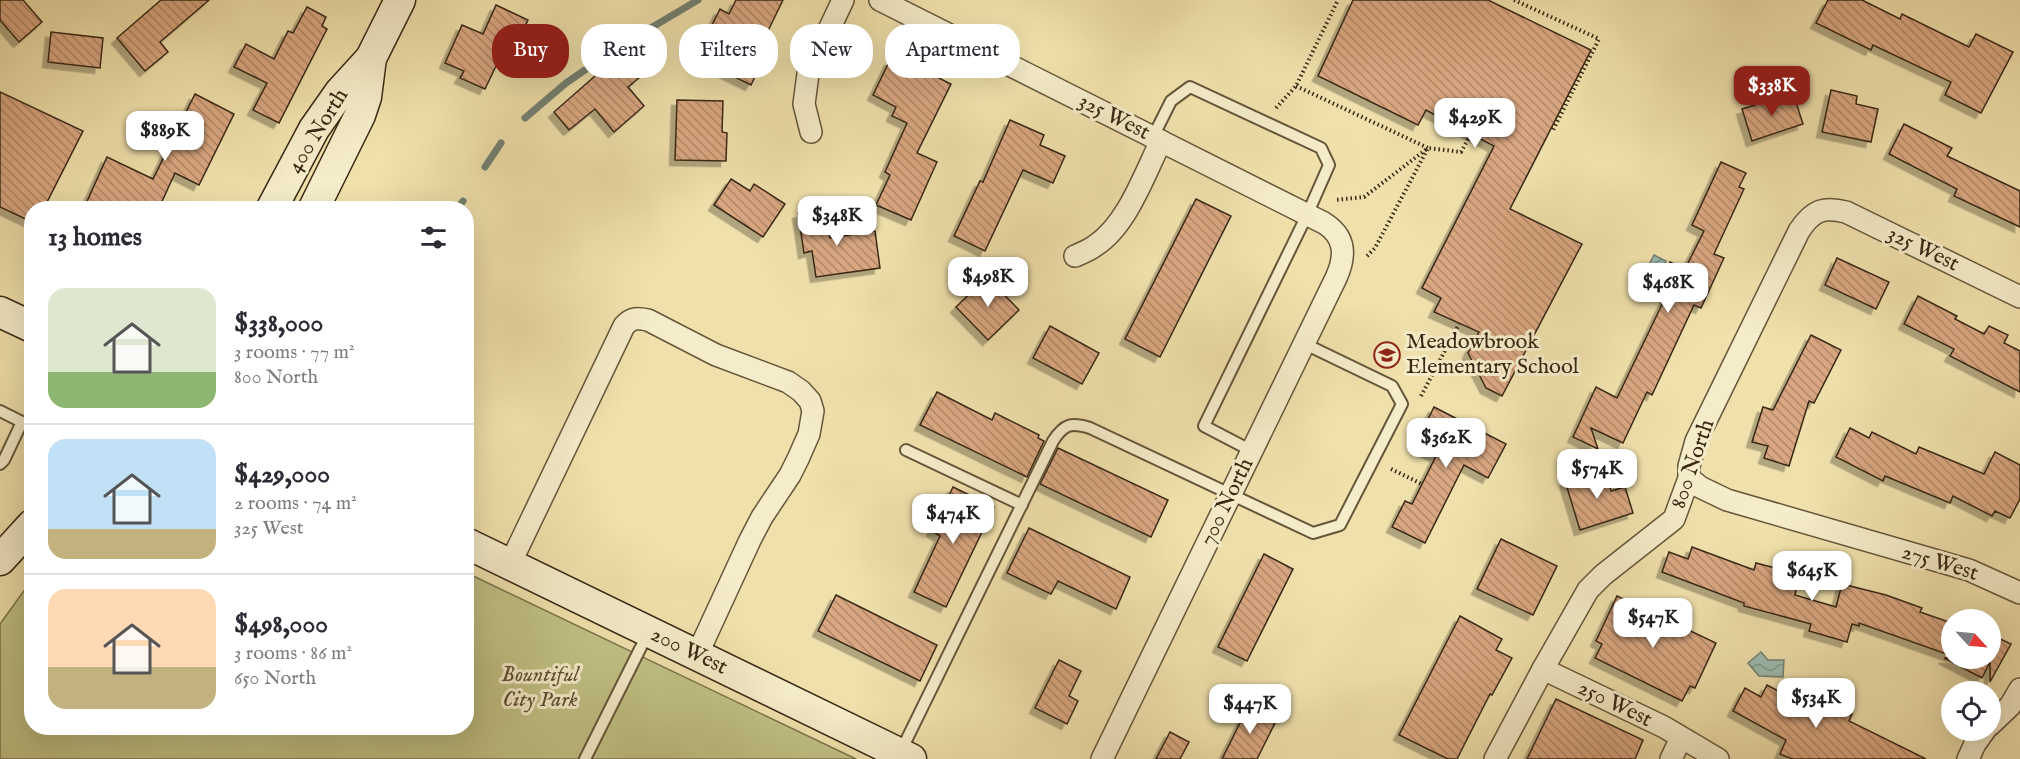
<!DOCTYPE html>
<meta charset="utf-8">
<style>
:root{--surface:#fff;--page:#f7f7f7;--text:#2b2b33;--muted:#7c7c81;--line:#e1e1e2;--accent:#8f2418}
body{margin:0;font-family:"IM FELL English",serif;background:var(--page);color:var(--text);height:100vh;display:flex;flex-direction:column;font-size:22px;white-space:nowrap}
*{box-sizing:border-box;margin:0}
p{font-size:20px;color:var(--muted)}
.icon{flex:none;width:33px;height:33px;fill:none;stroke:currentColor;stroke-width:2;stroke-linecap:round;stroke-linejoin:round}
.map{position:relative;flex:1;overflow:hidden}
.drawer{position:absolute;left:24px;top:201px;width:450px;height:534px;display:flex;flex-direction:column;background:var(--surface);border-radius:24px;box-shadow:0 6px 24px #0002}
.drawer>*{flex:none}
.hud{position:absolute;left:492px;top:24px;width:570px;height:54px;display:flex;gap:12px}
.needle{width:39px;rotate:116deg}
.tools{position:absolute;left:1941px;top:609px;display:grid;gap:12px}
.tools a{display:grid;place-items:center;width:60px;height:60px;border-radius:50%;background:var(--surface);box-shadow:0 6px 24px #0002;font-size:30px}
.price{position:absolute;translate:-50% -51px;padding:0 14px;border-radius:12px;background:#fff;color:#222;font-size:20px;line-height:39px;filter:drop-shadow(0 2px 3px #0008)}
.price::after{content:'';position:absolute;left:50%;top:36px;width:18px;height:14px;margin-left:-9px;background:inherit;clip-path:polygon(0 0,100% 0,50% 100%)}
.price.current{background:var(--accent);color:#fff}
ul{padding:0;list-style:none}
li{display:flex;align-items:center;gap:18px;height:150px;padding:0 24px}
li+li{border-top:2px solid var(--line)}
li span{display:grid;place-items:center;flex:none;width:168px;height:120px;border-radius:18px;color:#555}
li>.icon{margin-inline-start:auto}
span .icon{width:72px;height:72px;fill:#fffc;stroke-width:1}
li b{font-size:26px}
h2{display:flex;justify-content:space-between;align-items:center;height:72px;padding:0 24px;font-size:26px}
.chip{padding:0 21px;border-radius:24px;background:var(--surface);box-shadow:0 6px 24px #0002;font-size:21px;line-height:54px}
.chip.current{background:var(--accent);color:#fff}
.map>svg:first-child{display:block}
.green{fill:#c0c185;stroke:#7c744c;stroke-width:1.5}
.water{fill:url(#water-waves);stroke:#738172;stroke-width:1.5}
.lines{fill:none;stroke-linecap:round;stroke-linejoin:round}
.stream{stroke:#738172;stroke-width:7}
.building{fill:url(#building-back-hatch);stroke:#382814;stroke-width:1.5;filter:url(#shadow)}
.lane-casing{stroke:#66563a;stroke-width:14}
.street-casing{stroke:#66563a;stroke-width:24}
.secondary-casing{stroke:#382814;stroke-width:33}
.path{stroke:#382814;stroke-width:4;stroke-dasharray:1.5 3;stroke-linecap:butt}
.lane{stroke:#f5ecc9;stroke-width:10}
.street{stroke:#f5ecc9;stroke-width:21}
.secondary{stroke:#f5ecc9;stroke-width:30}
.labels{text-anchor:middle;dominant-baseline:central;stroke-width:6;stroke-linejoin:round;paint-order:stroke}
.street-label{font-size:22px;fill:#382814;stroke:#f5ecc9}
.poi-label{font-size:22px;fill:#382814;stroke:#f5ecc9;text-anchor:start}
.park-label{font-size:22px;font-style:italic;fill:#5a4e30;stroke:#f5ecc9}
</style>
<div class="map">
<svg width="2020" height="759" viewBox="0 0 2020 759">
<defs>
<pattern id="water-waves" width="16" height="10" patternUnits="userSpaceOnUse" patternTransform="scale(1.5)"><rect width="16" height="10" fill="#9bbcb0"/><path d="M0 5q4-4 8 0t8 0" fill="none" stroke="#7f998e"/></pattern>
<pattern id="building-back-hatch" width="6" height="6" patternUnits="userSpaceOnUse" patternTransform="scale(1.5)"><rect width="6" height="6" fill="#d9a781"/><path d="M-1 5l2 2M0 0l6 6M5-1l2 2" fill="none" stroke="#b18868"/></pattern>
<filter id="shadow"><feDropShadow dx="-5.5" dy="5.5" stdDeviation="0" flood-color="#0004"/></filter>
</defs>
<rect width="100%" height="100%" fill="#f0e1ac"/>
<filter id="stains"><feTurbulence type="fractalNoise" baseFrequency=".00333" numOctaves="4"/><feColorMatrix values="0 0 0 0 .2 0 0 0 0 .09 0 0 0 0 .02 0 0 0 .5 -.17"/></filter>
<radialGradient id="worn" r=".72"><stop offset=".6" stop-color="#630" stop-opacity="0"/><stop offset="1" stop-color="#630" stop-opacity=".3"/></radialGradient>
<!-- green -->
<polygon class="green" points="467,573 856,759 0,759 0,624 31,581 32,728 466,728"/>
<!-- water -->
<g class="water">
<polygon points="1654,255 1666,261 1650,295 1637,288"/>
<polygon points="1761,652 1768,660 1784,660 1783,677 1759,676 1748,663"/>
</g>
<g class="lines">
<!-- stream -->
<g class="stream">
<polyline points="525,118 566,83 617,48 698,0"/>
<polyline points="485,167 501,143"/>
<polyline points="458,208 463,201"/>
</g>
</g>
<!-- building -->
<g class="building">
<polygon points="0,0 23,0 42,22 19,42 0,20"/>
<polygon points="161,0 209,0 160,42 168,52 145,71 117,38"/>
<polygon points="736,0 783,0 765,37 773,40 751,85 708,64 717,47 704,41 720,9 729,14"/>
<polygon points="1353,0 1488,0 1591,50 1510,209 1582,244 1502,396 1486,388 1468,353 1479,332 1434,312 1441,298 1422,288 1494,146 1426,110 1418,125 1318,76"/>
<polygon points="1828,0 1862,0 1900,19 1902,14 1969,47 1976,34 2013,52 1981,113 1945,95 1951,82 1873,45 1871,50 1816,23"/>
<polygon points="496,5 528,20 516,45 508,41 485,89 460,78 464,71 445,63 462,25 483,34"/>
<polygon points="307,7 326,17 322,26 327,29 279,123 253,110 267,83 234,67 246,44 274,59 288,31 293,33"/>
<polygon points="51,32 103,38 100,68 48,62"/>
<polygon points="619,55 639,78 628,87 644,106 614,132 595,109 569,130 554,112"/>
<polygon points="890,60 911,70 913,65 951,84 917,153 937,162 911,220 876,205 890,175 885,172 907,123 892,116 896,107 873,95"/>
<polygon points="1831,90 1857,96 1856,104 1878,109 1871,142 1822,132"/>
<polygon points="0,92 83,131 44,208 32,208 32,222 0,207"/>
<polygon points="1793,93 1803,124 1752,141 1742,109"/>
<polygon points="195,94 234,114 199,185 175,173 159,208 84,208 107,157 153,179"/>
<polygon points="677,100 723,101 722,132 727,133 726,161 675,160"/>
<polygon points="1010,120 1044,135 1040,145 1065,156 1053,183 1023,170 985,251 954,236 980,181 983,182"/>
<polygon points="1904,124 1952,148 1947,156 2020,191 2020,227 1954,196 1957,189 1889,154"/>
<polygon points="1721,162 1746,173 1739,187 1744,189 1714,254 1724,258 1701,308 1694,305 1652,395 1647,392 1623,443 1591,428 1598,449 1573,437 1596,387 1617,398 1668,292 1658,288 1670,262 1685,269 1704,231 1692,225"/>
<polygon points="731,179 750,191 754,184 785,204 763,237 714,205"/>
<polygon points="1196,199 1231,216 1160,357 1125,339"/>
<polygon points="826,210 830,238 875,231 880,268 816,277 812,251 804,253 798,213"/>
<polygon points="1837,258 1889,282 1876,309 1825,285"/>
<polygon points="987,277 1019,310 988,340 956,307"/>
<polygon points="1918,296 1957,316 1955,319 1984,334 1989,326 2008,335 2004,343 2020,351 2020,392 1950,356 1954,349 1904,324"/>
<polygon points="1050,326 1099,353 1082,384 1033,358"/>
<polygon points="1811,335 1841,350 1814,403 1809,401 1789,466 1764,458 1768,446 1752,442 1763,407 1773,410"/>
<polygon points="937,392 992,420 995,413 1039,435 1038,438 1044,441 1027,477 920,425"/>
<polygon points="1434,407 1506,444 1488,478 1464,465 1425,543 1392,527 1405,501 1412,504 1436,456 1415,446"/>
<polygon points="1850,428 1869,438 1872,432 1916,454 1919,447 1984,474 1995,452 2020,465 2020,499 2010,518 1995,511 1992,516 1953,496 1950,503 1885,476 1883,481 1836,457"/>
<polygon points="1058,448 1168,500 1151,537 1040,484"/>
<polygon points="1604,469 1611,491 1625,487 1633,513 1580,530 1565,481"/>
<polygon points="953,487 994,507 946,607 914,592 940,536 932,531"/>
<polygon points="1029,528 1130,577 1116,609 1058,581 1051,594 1007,573"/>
<polygon points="1501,539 1557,566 1533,615 1477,589"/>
<polygon points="1692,547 1754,570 1756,563 1779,569 1776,578 1797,585 1795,595 1836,607 1842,584 1886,595 1922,608 1920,612 1952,623 1952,656 1859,623 1859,626 1852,624 1847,642 1809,631 1811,624 1744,606 1744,603 1662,572 1669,552 1688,559"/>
<polygon points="1264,554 1293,569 1247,661 1218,647"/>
<polygon points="836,595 937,645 920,681 818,631"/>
<polygon points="1617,596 1716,643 1695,688 1690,686 1682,701 1595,658 1602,644 1596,641"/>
<polygon points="1460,616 1502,639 1496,650 1512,658 1492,695 1490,694 1457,759 1448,759 1399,735"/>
<polygon points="1990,634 2011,644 1990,682 1990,662 1982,678 1944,658 1990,658"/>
<polygon points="1059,660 1081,671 1069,696 1078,701 1067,724 1035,708"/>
<polygon points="1767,685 1802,704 1807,693 1852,714 1849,721 1926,759 1792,759 1780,754 1786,740 1733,711 1745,688 1761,697"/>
<polygon points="1556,699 1643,740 1635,759 1527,759"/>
<polygon points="1249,705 1277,719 1257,759 1222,759"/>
<polygon points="1170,732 1189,742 1180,759 1156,759"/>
</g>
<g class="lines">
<!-- lane casing -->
<g class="lane-casing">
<g id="lane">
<polyline points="1153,137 1171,101 1190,87 1321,148 1329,165 1307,215 1204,426 1252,451"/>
<polyline points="0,411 22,422 4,460 0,464"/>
<polyline points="906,450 1022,505"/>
<path d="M 900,753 L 1053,441 C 1064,424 1071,422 1090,428 L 1313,533 L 1340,525 L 1402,404 L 1392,386 L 1305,344"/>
<polyline points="585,759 648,633"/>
</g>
</g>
<!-- street casing -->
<g class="street-casing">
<g id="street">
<path d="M 880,0 L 1324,223 C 1346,237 1346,256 1336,278 L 1102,759"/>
<polyline points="811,132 804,104 808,74 843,0"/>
<path d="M 1075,256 C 1082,253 1090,250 1096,245 C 1127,225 1145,173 1161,141"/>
<polyline points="1689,478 1700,487 1727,500 1969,570 2020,593"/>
<path d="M 510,564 L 624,326 C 632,317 638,318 648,320 L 716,355 L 788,382 L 801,391 L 810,401 L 813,411 L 809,434 L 798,459 L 790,475 L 762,517 L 750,540 L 697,655"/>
<polyline points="1543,669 1664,727 1718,759"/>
<polyline points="1990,725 2010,706 2020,689"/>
<path d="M 1495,759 L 1543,669 L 1588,590 L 1603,575 L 1674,519 L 1689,478 L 1689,466 L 1696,441 L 1799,231 C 1812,211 1823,206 1846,212 L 2020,297"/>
<polyline points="1671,759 1681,738"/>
<polyline points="1968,759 1975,744 1985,730"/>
</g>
</g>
<!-- secondary casing -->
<g class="secondary-casing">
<g id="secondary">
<polyline points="272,208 314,129 340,92 371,58 400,0"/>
<polyline points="314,208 360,115 366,97 371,58"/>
<polyline points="0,312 32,327"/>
<polyline points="466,543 911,759"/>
<polyline points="0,560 32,525"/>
</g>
</g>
<!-- path -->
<g class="path">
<polyline points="1514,0 1599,39 1553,130"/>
<polyline points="1296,86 1428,148 1364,197 1335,200"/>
<polyline points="1276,108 1296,86 1338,0"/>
<polyline points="1367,256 1375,248 1428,148 1461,152 1471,134"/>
<polyline points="1421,396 1459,324"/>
<polyline points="1391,469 1422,484"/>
</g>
<!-- lane -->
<use href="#lane" class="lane"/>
<!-- street -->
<use href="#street" class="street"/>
<!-- secondary -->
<use href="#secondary" class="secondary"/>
</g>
<!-- icons -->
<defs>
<g id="school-ring" transform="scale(1.35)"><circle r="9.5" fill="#f5ecc9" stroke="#8f2418" stroke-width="1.5"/><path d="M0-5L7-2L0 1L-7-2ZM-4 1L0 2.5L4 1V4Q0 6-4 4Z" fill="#8f2418"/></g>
</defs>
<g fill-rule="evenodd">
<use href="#school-ring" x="1387" y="355"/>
</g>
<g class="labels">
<!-- street labels -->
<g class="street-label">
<text transform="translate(1114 117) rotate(27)">325 West</text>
<text transform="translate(318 131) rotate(-58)">400 North</text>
<text transform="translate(1923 249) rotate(26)">325 West</text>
<text transform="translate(1693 464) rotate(-71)">800 North</text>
<text transform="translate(1227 502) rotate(-64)">700 North</text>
<text transform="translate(1940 563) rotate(17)">275 West</text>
<text transform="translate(689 651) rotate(26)">200 West</text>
<text transform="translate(1615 704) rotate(26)">250 West</text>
</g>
<!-- poi labels -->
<g class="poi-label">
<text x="1406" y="342">Meadowbrook<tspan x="1406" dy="25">Elementary School</tspan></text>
</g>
<!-- park labels -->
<g class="park-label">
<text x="540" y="675">Bountiful<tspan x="540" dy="25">City Park</tspan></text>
</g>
</g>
<rect width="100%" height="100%" filter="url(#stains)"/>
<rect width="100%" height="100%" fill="url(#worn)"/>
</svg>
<div class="tools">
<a><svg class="needle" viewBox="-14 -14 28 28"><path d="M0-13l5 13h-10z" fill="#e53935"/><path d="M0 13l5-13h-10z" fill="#7c7c81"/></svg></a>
<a><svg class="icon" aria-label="locate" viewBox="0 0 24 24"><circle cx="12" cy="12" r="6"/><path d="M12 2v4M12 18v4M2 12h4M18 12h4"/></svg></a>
</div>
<b class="price current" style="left:1772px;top:117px">$338K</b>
<b class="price" style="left:1475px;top:149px">$429K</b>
<b class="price" style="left:165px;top:162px">$889K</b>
<b class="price" style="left:837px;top:247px">$348K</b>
<b class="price" style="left:988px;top:308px">$498K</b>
<b class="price" style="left:1668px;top:314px">$468K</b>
<b class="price" style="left:1446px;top:469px">$362K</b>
<b class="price" style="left:1597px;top:500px">$574K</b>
<b class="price" style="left:953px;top:545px">$474K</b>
<b class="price" style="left:1812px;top:602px">$645K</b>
<b class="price" style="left:1653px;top:649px">$547K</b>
<b class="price" style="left:1816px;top:729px">$534K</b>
<b class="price" style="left:1250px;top:735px">$447K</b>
<div class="hud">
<a class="chip current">Buy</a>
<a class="chip">Rent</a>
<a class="chip">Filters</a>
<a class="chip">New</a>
<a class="chip">Apartment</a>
</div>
<section class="drawer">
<h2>13 homes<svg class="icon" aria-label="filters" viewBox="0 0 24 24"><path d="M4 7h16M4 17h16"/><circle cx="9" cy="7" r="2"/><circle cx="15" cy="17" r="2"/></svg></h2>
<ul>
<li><span style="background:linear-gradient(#dfe7d0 70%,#8fb573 0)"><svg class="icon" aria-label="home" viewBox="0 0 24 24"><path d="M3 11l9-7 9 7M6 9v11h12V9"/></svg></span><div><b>$338,000</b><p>3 rooms · 77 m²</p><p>800 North</p></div></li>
<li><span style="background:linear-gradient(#bfe0f5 75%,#c2b280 0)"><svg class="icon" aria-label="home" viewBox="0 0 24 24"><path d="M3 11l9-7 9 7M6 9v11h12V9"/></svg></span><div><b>$429,000</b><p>2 rooms · 74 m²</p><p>325 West</p></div></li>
<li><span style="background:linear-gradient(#ffd9b3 65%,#c2b280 0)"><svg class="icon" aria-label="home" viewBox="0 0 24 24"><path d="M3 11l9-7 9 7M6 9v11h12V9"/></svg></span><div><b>$498,000</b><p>3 rooms · 86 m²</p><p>650 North</p></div></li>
</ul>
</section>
</div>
